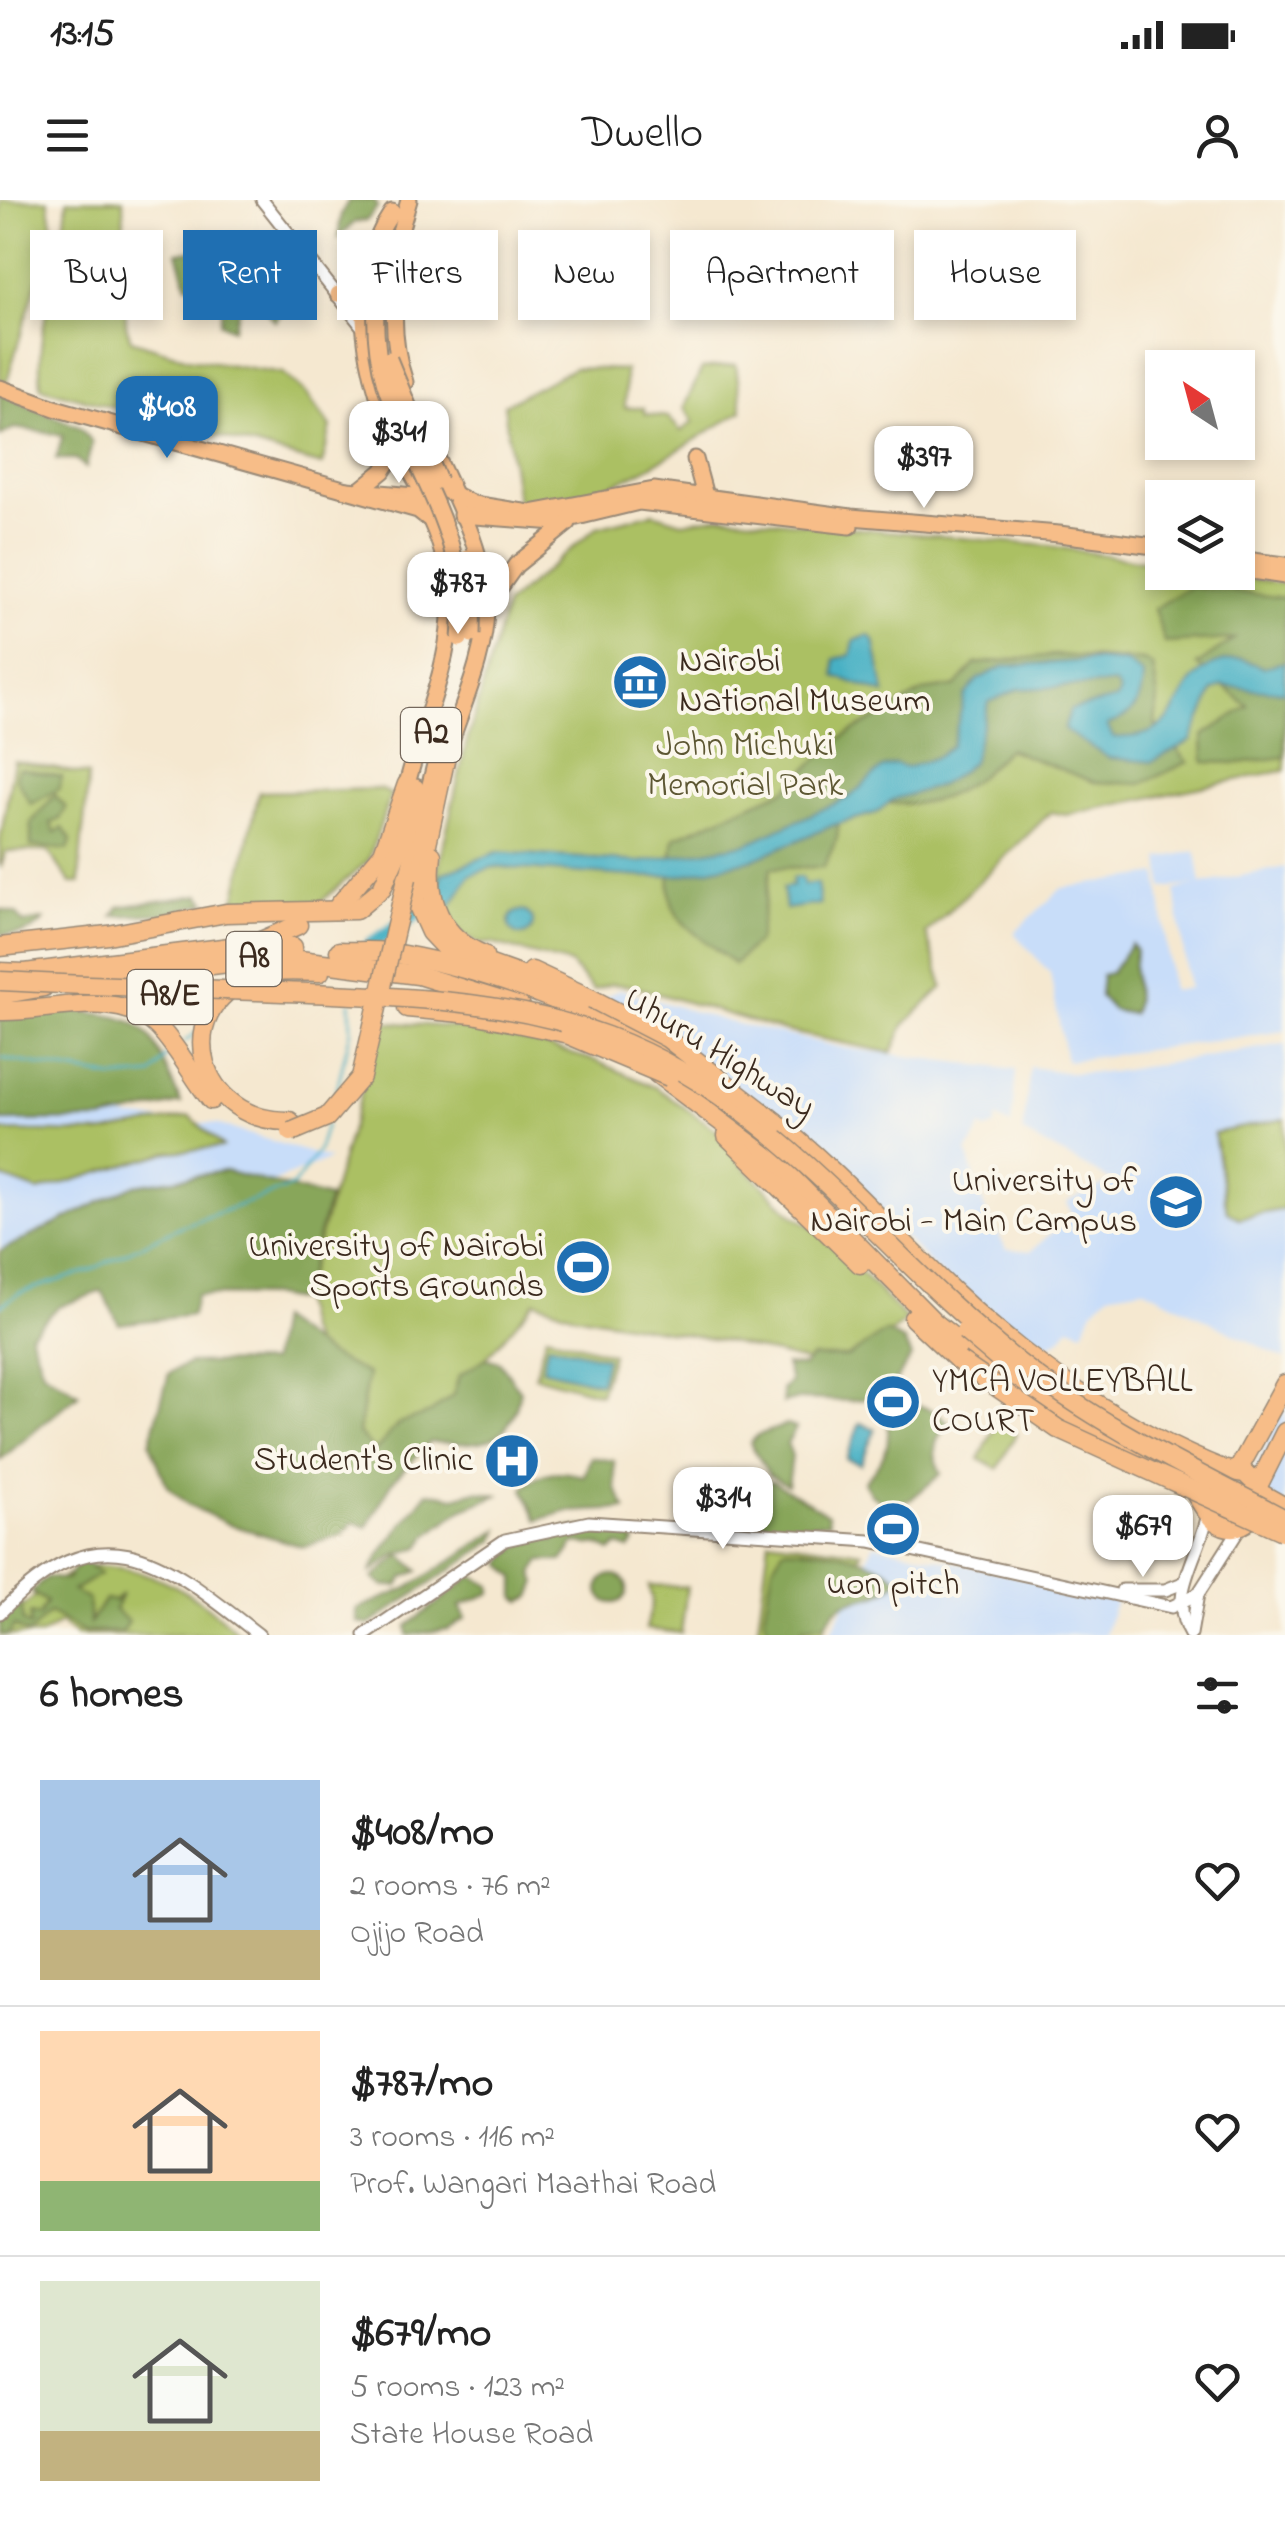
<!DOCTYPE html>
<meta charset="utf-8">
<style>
:root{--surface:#fff;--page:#f6f6f6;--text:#222;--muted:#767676;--line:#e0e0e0;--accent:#1f6fb2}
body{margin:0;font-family:"Indie Flower",sans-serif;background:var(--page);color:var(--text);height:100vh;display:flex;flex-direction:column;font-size:38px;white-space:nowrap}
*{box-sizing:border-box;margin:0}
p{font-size:32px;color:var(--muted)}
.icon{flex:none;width:55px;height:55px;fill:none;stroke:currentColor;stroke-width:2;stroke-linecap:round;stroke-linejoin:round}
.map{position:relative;height:1435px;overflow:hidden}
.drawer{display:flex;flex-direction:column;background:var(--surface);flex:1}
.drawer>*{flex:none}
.hud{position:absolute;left:30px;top:30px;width:1225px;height:90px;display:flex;gap:20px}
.needle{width:65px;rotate:324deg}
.buttons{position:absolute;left:1145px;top:150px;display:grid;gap:20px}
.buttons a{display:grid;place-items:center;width:110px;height:110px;border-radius:0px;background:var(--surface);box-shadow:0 5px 15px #0003;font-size:50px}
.price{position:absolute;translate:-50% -85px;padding:0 22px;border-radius:20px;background:#fff;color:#222;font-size:32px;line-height:65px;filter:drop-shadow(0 2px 5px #0008)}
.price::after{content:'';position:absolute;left:50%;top:60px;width:30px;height:22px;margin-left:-15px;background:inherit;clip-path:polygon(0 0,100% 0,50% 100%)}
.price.current{background:var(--accent);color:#fff}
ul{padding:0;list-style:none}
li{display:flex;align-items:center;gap:30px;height:250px;padding:0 40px}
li+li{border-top:2px solid var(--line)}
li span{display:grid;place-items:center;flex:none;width:280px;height:200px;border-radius:0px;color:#555}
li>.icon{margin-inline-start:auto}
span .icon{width:120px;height:120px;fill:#fffc;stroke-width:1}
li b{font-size:42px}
h2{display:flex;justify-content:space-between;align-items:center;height:120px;padding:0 40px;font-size:42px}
.chip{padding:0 35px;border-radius:0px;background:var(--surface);box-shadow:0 5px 15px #0003;font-size:35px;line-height:90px}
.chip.current{background:var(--accent);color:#fff}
.status{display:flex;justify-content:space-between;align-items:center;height:70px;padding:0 50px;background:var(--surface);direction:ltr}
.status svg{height:28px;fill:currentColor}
header{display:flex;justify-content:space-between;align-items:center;height:130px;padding:0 40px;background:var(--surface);font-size:45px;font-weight:600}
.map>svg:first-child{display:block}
.built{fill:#c8ddf9}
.green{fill:#abc064;stroke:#737541;stroke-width:2.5}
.forest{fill:#88a65a;stroke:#62683c;stroke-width:2.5}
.water{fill:#46b0c4;stroke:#406d71;stroke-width:2.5}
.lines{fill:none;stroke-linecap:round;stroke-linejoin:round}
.stream{stroke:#46b0c4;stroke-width:2.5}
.river{stroke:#46b0c4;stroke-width:14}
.minor-casing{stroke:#988977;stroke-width:15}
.major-casing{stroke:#988977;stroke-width:19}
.highway-casing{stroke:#988977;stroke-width:21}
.minor{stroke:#fff;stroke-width:11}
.major{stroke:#f7bd88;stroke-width:15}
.highway{stroke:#f7bd88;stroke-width:18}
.major-bridge-casing{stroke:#988977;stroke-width:19;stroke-linecap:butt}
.highway-bridge-casing{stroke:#988977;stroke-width:21;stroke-linecap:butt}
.major-bridge{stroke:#f7bd88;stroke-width:15}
.highway-bridge{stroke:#f7bd88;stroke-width:18}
.labels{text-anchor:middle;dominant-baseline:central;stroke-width:8;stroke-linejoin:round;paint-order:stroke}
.shield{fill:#fbf7ec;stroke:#75685c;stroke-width:2.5}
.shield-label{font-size:32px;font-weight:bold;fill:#3b2a1e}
.poi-label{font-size:35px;fill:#3b2a1e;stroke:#fbf7ec;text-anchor:end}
.park-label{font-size:35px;fill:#5d5733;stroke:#fbf7ec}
.street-label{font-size:35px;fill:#3b2a1e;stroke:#fbf7ec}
</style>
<div class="status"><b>13:15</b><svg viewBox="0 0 49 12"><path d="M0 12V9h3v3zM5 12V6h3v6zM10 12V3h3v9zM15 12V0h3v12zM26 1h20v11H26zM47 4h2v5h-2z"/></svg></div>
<header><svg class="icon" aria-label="menu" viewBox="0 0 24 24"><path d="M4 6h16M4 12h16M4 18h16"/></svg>Dwello<svg class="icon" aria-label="person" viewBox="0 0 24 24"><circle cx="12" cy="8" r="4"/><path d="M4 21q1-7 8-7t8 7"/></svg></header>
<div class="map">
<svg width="1285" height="1435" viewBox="0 0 1285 1435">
<rect width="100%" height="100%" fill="#fbf7ec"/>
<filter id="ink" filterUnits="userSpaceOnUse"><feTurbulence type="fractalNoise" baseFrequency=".01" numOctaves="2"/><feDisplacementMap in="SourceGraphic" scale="20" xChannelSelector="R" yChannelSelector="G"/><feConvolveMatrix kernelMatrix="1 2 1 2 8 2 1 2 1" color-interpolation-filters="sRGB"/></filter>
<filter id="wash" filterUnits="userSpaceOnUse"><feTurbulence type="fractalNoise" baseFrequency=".0048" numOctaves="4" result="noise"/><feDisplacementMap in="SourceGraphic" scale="40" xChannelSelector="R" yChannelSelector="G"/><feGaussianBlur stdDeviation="2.25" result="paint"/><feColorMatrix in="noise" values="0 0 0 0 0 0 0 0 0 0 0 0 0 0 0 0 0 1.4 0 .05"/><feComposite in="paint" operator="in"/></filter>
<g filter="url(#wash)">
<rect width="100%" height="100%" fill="#f5e8d0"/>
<!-- built -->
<g class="built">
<polygon points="1196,651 1201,684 1285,667 1285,831 1066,861 1050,773 1014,733 1062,688 1158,674 1172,791 1189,788 1175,690 1196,685 1163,688 1160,658"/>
<polygon points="619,789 729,822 844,848 1016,870 1011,926 996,918 995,926 986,930 981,927 967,953 986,1012 1006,1049 1031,1051 1072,1015 1067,1002 1112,981 1023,933 1030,867 1070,873 1112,872 1285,844 1285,1159 1143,1088 1108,1094 1093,1110 1083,1131 1070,1126 1060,1139 1038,1150 1023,1145 964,1098 794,924 602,799"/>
<polygon points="0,908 216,924 330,959 0,1091"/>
<polygon points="1285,1206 1285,1321 1244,1291"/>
<polygon points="874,1344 1116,1399 1105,1435 830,1435"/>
</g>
<!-- green -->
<g class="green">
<polygon points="0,0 48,0 53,28 6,184 0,178"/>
<path d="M 67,0 L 123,0 L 126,125 L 131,140 L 188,158 L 283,173 L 306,193 L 331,227 L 322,265 L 41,187 C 34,124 64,62 67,0 Z"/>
<path d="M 736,165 L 742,211 C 664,258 612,299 518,308 L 504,205 L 574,168 L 625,170 L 625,208 L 643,208 L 645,214 L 668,217 L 681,231 L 693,222 L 684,207 L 702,169 Z"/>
<polygon points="653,313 682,322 722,316 1050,346 1162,364 1162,372 1213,373 1285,384 1285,570 1066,615 1051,612 926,733 943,787 904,825 892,853 785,831 632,786 611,784 593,790 570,764 491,743 479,744 456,730 439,701 437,673 466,545 506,405 597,327"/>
<path d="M 14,561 L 88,575 C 87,613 78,651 80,683 L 71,683 L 48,651 L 6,651 L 0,669 L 0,641 Z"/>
<polygon points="380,589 391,594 368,661 317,705 234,705 259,592"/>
<polygon points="382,822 467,828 535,843 596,861 657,888 726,937 740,963 793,1015 823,1033 907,1120 863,1156 808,1162 730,1142 574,1115 535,1101 437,1216 383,1260 358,1233 329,1155 315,1146 307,1130 301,1101"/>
<polygon points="190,916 223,947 169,952 38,991 0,977 0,931 101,933"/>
<polygon points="1285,919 1285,1009 1239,1018 1227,1011 1214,933"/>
<polygon points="546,1135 612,1154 600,1194 535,1176"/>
<polygon points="997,1224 1016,1234 998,1269 979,1259"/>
<polygon points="769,1340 862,1352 821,1435 757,1435"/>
<path d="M 89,1366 C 151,1365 197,1393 240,1435 L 76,1435 L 60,1423 L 41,1435 L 1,1435 C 18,1404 56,1377 89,1366 Z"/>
<polygon points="649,1385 687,1387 681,1433 646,1429 652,1402"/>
</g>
<!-- forest -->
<g class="forest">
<polygon points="349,0 374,0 378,6 367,20 355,22 338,38 341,14"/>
<polygon points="198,50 248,88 277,80 286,72 309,89 294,97 275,121 258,101 239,109 233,129 220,123 224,99 203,83 187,85 177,53"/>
<polygon points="0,193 79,227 92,242 86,268 76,259 56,259 63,235 14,228 0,236"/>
<polygon points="1191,386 1285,398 1285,557 1239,563 1204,562 1203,536 1248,506 1197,465 1234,439 1165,443 1154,409"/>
<path d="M 1055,455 L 1144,461 L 1153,466 L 1158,498 L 1155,524 L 1188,562 L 1141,584 L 1094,582 L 1008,549 C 951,609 921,611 842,596 L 837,638 L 824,667 L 771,668 L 758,741 L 734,764 C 673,713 662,723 674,638 L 787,589 L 834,542 L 924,491 L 956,486 L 975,464 Z"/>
<polygon points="19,568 62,577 59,589 31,604 16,578"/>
<polygon points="55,595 66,608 60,619 51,623 55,632 63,628 71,640 68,650 31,646 31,623"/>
<polygon points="200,695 207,703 167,714 113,716 119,707"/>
<path d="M 0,709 L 17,714 L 23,723 L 44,720 C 32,735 18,735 0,734 Z"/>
<path d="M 1131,744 L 1136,751 C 1129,773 1141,794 1132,814 L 1113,810 L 1100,796 L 1102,775 L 1111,773 Z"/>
<path d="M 71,811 C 155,817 149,831 181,903 L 102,920 L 0,921 L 0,819 Z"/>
<polygon points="225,971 329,998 301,1101 274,1096 196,1095 192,1115 119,1124 102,1091 58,1107 30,1134 43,1171 79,1194 0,1260 0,1051 135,985"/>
<path d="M 278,1119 L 329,1155 L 368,1174 L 358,1233 L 375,1251 L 399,1223 L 431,1213 L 453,1195 L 459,1176 L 486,1158 L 500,1162 L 520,1191 C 510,1250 479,1244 430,1242 L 393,1281 L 367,1327 L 354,1322 L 343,1334 L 304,1347 L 228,1324 L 187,1304 L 167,1286 L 150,1243 L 169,1173 L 189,1163 L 271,1162 Z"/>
<path d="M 886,1132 L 904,1141 L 911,1157 C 905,1166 896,1184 887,1190 C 855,1211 818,1192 783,1203 L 782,1190 L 790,1182 L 786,1165 L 803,1166 L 812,1157 L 847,1157 Z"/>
<path d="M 899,1197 L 938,1213 L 949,1223 C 933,1241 931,1252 941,1274 L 910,1300 L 886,1305 L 871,1294 L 864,1282 C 873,1272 884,1258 887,1245 C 891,1226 882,1214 899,1197 Z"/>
<polygon points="786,1225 796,1228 787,1243 792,1256 788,1285 769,1275 750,1243 758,1235"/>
<path d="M 591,1257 L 614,1261 L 616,1289 L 626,1309 L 565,1312 L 538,1320 L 523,1289 C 540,1269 561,1270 584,1276 Z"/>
<path d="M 772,1281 L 828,1314 L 829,1322 C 790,1329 735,1324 703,1301 L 719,1288 Z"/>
<path d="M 476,1291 L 498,1295 L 461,1310 L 428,1335 L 420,1347 L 396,1355 L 371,1372 C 377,1354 414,1311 428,1292 L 455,1297 Z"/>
<path d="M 565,1328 L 605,1328 L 635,1341 L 629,1349 L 618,1345 L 611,1351 L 599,1345 L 575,1343 L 562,1361 L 541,1361 L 533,1373 L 537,1382 L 531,1397 L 522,1401 L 515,1396 L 515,1377 L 502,1364 C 512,1344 535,1338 555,1340 Z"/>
<polygon points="499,1330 495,1340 369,1425 357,1422 357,1409 410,1387"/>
<path d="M 784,1348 C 820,1348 874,1355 900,1380 C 894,1384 886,1391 879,1394 C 856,1402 838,1398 826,1424 L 802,1428 L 803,1435 L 769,1435 L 764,1416 L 773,1365 Z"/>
<polygon points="401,1355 419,1371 404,1377 398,1386 384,1386 373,1378"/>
<polygon points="85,1361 100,1374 73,1391 88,1399 90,1423 105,1399 115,1401 122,1394 115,1410 128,1421 122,1432 83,1432 49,1413 29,1434 14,1426 8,1435 0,1435 0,1420 20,1398 23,1422 30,1426 30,1414 39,1416 46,1402 31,1392 47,1377 67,1380 78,1362"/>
<circle cx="613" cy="1389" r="14"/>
<polygon points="472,1376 491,1386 491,1393 460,1406 466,1418 448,1429 408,1435 407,1426"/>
</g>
<!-- water -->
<g class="water">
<polygon points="869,435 874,440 885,494 835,476 835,459 851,455 854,441"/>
<path d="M 1241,459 L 1263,467 L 1285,462 L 1285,492 L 1222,486 L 1213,491 L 1191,541 L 1152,562 L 1109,558 L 1064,530 L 1070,510 L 1117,499 L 1120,491 L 1115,484 L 1019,489 L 989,502 L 972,562 L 959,573 L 938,586 L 892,600 L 876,613 L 834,625 L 751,660 L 683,675 L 644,677 L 493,667 L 470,675 L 448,710 L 439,701 L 441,674 L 497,652 L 641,662 L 746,644 L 850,597 L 882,568 L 895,564 L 907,568 L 939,556 L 952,545 L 965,495 L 978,479 L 1005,466 L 1096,460 L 1127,463 L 1143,475 C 1142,504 1134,516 1107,525 L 1113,537 C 1201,542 1160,463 1241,459 Z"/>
<polygon points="802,677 804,685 817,683 820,704 786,709 783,688 793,686 792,678"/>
<circle cx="521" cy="723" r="12"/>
<polygon points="548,1144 606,1158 600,1183 542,1169"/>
<polygon points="860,1223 875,1229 861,1264 846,1259"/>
</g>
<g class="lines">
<!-- stream -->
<g class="stream">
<polyline points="185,841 196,833"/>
<polyline points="0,858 115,878 152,875 167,855"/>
<polyline points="336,893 351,830 350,803"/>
<polyline points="0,1106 19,1093 91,1070 179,1027 293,986 318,951 326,925"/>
</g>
<!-- river -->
<polyline class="river" points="371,744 415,715 422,703"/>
</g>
</g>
<g filter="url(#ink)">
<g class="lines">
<!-- minor casing -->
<g class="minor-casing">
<g id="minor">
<polyline points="262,0 365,130"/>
<polyline points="1122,1390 1165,1390 1183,1383"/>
<path d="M 0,1413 C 102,1306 162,1359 259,1435"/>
<polyline points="1191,1434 1198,1394"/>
<polyline points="365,1435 505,1340 589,1322 870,1341 1171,1407 1198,1394 1242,1325"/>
<path d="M 1190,1435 C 1166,1395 1201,1354 1208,1313"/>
</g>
</g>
<!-- major casing -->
<g class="major-casing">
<g id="major">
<path d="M 392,12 C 334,97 376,219 426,297 L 424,306 C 479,413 435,478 407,584"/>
<path d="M 401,29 C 409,53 398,76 395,101 C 393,129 396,156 405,182"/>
<polyline points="399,35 409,0"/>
<polyline points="338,94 365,97"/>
<polyline points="0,188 55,208 418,310 428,318"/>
<path d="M 429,240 C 452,292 485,348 486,407 C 486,457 460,510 446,556"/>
<polyline points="695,259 705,296"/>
<polyline points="361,289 383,271 399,246"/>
<polyline points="347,290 426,297 439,287 473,304 530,313 654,290 851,317 1059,334 1162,347"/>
<polyline points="461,315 556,322 639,302 850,326"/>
<polyline points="1238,359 1285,365"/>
<polyline points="1238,369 1285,376"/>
<polyline points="486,407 516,365 568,323"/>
<polyline points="406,632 416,587"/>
<polyline points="407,678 441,540"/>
</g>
</g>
<!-- highway casing -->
<g class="highway-casing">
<g id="highway">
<polyline points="446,556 415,699 430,732 446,749 544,784"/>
<path d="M 432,655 C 426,699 440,738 484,755"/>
<polyline points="339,705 383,653 407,584"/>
<polyline points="254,744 298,725"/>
<polyline points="0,747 108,735 226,713 356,710 382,688 406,632"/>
<path d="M 339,751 C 354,752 370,750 385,752 C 500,769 607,818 707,876"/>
<polyline points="532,771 592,799"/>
<polyline points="0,772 25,773 254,744 293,747"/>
<polyline points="85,781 276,757 418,775 521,807"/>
<polyline points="0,795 44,787"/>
<polyline points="407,808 473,814 565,833"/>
<path d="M 0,811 C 50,813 120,786 160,829 C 180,851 193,877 211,900"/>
<polyline points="656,873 780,966 934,1122 988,1165 1151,1264"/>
<path d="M 766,915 C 837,968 892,1034 956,1094 C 1032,1166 1128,1232 1225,1270"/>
<path d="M 290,921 C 199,923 167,812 251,778 C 273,769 297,771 320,772"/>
<polyline points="727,936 860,1064"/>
<polyline points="913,1118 959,1161"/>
<polyline points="1238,1270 1285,1184"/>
<polyline points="1258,1286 1285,1232"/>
<path d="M 1191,1288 C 1199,1298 1205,1313 1215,1321 C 1241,1340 1265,1311 1258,1286 L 1245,1273 L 1225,1270 L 1206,1289"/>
<polyline points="1260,1293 1285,1307"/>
</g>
</g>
<!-- minor -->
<use href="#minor" class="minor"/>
<!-- major -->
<use href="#major" class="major"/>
<!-- highway -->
<use href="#highway" class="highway"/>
<!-- major-bridge casing -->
<g class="major-bridge-casing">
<g id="major-bridge">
<path d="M 378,77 C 374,112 374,149 385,184 C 414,277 470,335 460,439"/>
<polyline points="389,159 439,281"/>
<polyline points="468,358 473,384 472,435"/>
</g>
</g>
<!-- highway-bridge casing -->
<g class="highway-bridge-casing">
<g id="highway-bridge">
<path d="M 0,781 C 111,787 221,789 332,794 C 427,798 517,803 607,836 C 779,900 879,1053 1018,1162 C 1099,1226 1195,1271 1285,1319"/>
<polyline points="592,799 667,838 777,923"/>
<polyline points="569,835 669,877"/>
<polyline points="291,932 327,917 361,877 407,678"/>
<polyline points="965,1131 1010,1169"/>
<polyline points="959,1161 1058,1229 1282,1331"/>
</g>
</g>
<!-- major-bridge -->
<use href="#major-bridge" class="major-bridge"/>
<!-- highway-bridge -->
<use href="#highway-bridge" class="highway-bridge"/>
</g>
</g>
<!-- icons -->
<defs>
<g id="museum-disc" transform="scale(2.875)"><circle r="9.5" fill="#1f6fb2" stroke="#fbf7ec"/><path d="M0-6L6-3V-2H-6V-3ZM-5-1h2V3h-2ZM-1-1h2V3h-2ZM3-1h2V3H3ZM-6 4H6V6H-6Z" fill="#fff"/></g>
<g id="university-disc" transform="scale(2.875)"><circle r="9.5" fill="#1f6fb2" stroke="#fbf7ec"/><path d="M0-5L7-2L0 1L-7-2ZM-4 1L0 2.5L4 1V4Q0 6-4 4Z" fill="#fff"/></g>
<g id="stadium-disc" transform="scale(2.875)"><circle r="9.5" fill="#1f6fb2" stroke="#fbf7ec"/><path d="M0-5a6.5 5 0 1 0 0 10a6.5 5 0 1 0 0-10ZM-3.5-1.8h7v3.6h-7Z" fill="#fff"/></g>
<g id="hospital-disc" transform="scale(2.875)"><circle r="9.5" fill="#1f6fb2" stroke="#fbf7ec"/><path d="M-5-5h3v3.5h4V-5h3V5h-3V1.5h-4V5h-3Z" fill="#fff"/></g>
</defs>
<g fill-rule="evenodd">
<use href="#museum-disc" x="640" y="482"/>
<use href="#university-disc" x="1176" y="1002"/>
<use href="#stadium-disc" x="583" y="1067"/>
<use href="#stadium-disc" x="893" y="1202"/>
<use href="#hospital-disc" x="512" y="1261"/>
<use href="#stadium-disc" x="893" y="1329"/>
</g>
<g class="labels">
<!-- shield labels -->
<g class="shield">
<rect x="401" y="508" width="60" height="54" rx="8"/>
<rect x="226.5" y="732" width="55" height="54" rx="8"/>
<rect x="127.5" y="770" width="85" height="54" rx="8"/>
</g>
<g class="shield-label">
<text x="431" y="535">A2</text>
<text x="254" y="759">A8</text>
<text x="170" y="797">A8/E</text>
</g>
<!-- poi labels -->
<g class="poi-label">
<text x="679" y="462" text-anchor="start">Nairobi<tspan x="679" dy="40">National Museum</tspan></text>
<text x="1137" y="982">University of<tspan x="1137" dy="40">Nairobi - Main Campus</tspan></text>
<text x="544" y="1047">University of Nairobi<tspan x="544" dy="40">Sports Grounds</tspan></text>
<text x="932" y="1182" text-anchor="start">YMCA VOLLEYBALL<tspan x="932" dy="40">COURT</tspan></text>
<text x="473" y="1261">Student's Clinic</text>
<text x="893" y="1385" text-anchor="middle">uon pitch</text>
</g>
<!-- park labels -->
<g class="park-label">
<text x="745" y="546">John Michuki<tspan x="745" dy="40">Memorial Park</tspan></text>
</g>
<!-- street labels -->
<g class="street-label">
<text transform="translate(719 854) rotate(32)">Uhuru Highway</text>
</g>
</g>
</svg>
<div class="buttons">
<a><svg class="needle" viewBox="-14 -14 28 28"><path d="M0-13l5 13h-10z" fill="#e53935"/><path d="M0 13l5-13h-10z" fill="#767676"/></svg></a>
<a><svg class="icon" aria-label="layers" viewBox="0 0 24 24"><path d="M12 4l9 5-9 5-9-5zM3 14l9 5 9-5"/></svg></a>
</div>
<b class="price current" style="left:167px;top:261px">$408</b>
<b class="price" style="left:399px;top:286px">$341</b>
<b class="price" style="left:924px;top:311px">$397</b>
<b class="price" style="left:458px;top:437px">$787</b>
<b class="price" style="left:723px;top:1352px">$314</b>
<b class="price" style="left:1143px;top:1380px">$679</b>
<div class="hud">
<a class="chip">Buy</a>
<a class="chip current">Rent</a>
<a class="chip">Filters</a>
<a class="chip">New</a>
<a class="chip">Apartment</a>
<a class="chip">House</a>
</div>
</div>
<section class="drawer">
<h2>6 homes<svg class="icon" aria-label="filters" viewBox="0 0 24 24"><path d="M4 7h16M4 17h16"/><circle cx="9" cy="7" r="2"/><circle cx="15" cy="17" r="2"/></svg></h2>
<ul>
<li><span style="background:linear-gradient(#a9c7e8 75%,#c2b280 0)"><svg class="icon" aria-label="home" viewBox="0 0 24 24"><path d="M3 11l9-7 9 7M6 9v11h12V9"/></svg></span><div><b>$408/mo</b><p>2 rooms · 76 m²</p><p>Ojijo Road</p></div><svg class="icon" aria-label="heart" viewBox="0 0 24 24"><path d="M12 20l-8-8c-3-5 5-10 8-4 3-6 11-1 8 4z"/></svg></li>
<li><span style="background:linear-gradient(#ffd9b3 75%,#8fb573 0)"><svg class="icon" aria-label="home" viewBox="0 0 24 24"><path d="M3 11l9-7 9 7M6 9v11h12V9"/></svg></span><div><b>$787/mo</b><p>3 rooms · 116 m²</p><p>Prof. Wangari Maathai Road</p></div><svg class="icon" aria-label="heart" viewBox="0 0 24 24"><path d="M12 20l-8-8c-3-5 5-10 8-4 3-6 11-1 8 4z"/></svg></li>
<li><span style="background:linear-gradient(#dfe7d0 75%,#c2b280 0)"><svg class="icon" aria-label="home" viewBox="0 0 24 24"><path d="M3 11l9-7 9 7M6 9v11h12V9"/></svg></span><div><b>$679/mo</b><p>5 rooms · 123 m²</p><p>State House Road</p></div><svg class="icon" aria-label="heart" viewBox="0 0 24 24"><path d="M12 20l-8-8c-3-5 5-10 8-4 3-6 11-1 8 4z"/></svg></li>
</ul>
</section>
